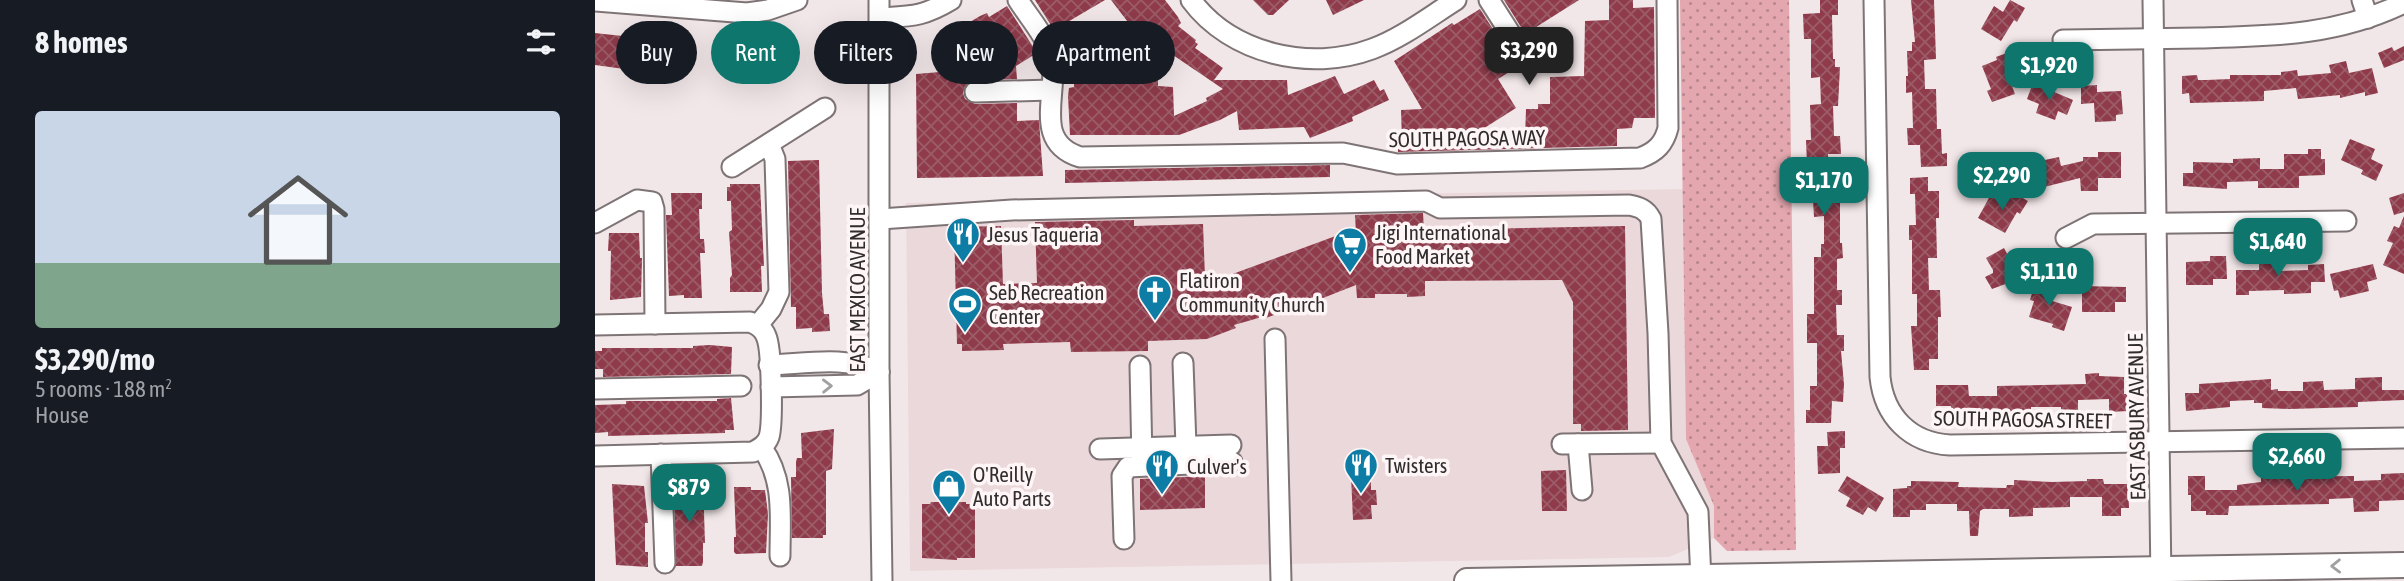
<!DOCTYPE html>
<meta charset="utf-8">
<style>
:root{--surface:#171b24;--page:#20242c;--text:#f1f3f6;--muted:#9ea1a6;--line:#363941;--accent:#0f766e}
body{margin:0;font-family:"Asap Condensed",sans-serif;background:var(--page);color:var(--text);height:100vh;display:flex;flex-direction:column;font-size:26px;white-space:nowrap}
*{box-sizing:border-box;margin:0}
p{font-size:23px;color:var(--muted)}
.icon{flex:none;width:38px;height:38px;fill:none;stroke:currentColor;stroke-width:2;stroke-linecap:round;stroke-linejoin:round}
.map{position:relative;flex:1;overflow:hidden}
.side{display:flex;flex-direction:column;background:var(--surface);width:595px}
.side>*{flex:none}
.hud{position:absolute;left:21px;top:21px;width:665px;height:63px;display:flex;gap:14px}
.price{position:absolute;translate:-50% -60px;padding:0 16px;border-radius:14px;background:var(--accent);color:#fff;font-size:23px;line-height:46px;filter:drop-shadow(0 2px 4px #0008)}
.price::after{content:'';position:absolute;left:50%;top:42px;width:21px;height:16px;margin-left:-10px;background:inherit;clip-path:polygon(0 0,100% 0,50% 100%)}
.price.current{background:#222;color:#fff}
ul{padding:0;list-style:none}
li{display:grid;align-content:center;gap:14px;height:371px;padding:0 35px}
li+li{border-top:2px solid var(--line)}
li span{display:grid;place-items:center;height:217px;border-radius:7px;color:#555}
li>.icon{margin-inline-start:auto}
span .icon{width:126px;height:126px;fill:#fffc;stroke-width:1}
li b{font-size:30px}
h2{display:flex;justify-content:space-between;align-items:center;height:84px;padding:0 35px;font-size:30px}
.chip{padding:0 24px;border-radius:32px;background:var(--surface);box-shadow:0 7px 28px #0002;font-size:24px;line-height:63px}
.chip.current{background:var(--accent);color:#fff}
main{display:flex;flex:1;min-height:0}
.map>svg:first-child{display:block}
.built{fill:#ebd8da}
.grass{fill:url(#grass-dots)}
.building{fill:url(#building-cross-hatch)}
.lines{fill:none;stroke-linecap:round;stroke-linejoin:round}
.minor-casing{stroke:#7e7475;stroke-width:23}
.major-casing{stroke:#7e7475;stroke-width:28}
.minor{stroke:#fff;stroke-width:19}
.major{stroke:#fff;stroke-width:24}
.oneway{stroke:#a2a0a0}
.labels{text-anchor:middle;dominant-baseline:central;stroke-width:7;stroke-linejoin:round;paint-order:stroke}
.street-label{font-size:21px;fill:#312d2d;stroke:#fef5f6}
.poi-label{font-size:21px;fill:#312d2d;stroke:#fef5f6;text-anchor:start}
</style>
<main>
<section class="side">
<h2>8 homes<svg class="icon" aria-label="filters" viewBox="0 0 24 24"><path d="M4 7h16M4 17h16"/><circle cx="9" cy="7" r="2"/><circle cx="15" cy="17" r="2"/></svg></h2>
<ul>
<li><span style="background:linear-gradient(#c9d6e8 70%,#7fa58c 0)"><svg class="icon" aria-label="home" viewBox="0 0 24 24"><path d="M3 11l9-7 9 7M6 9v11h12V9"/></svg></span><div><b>$3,290/mo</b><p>5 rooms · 188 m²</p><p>House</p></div></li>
</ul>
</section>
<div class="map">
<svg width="1809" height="581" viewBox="0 0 1809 581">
<defs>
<pattern id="grass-dots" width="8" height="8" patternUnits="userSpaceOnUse" patternTransform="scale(1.75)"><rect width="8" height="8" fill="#e4a7af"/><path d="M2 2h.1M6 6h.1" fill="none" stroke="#b9888f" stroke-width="1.8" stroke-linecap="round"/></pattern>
<pattern id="building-cross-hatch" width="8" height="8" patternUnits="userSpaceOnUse" patternTransform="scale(1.75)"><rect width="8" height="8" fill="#8f3b4b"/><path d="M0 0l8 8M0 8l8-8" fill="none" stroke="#9c5c68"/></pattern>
</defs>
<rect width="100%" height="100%" fill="#f2e7e8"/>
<!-- built -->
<polygon class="built" points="1088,189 1091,439 1119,506 1119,538 1074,557 315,571 311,203"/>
<!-- grass -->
<polygon class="grass" points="1085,0 1194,0 1201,550 1132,551 1119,538 1119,506 1091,439"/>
<!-- building -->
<g class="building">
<polygon points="440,0 510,0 459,30"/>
<polygon points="516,0 570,0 583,17 586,23 583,26 601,40 600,42 603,44 600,48 628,68 619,80 692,80 693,95 740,76 749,94 779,80 785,91 789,89 794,100 757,117 758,121 715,138 709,127 644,130 642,111 625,120 584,135 475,135 473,96 474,88 479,87 479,66 563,64 563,86 578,87 579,116 612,101 611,98 628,89 575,53 574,46 568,41 478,41 478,31 539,30"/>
<polygon points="658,0 694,0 678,15 673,15"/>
<polygon points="731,0 769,0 738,15"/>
<polygon points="909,0 984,0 938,29 950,49 943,54"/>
<polygon points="1014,0 1038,0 1038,8 1059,7 1060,118 1039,118 1037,128 1022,129 1022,146 803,152 803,141 807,141 806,110 827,109 799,61 857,23 859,25 885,9 922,67 903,79 921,108 872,139 930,138 931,109 943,109 943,104 955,104 955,77 989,76 990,21 1014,20"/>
<polygon points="1225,0 1243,0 1243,15 1237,15 1238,59 1240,59 1240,67 1245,67 1243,106 1238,106 1239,136 1245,136 1246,154 1233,154 1234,183 1245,183 1245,243 1247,243 1248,258 1242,259 1242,290 1247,290 1247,305 1241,305 1242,335 1249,335 1249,351 1246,351 1249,384 1248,402 1237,401 1236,423 1211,423 1211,410 1215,410 1215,386 1222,386 1222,343 1212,343 1212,314 1219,314 1219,257 1226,257 1226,244 1229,244 1229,216 1219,217 1218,199 1205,199 1208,165 1212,165 1211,140 1216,140 1215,105 1226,104 1225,77 1216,78 1216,39 1209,39 1208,14 1225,13"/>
<polygon points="1316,0 1339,0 1341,59 1329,60 1330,89 1341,89 1342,129 1346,129 1347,154 1352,153 1352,166 1326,167 1325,145 1313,145 1312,128 1318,128 1317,92 1311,93 1311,76 1313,76 1312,51 1317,51 1317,42 1320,42"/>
<polygon points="1415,0 1430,8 1422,22 1419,20 1406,41 1386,29 1399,6 1408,12"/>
<polygon points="412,6 442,53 421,66 422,79 379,80 370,86 368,93 370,99 380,104 422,103 422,121 444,120 448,176 322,178 321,74 345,72 345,68 367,68 350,37 385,16 392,13 394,17"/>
<polygon points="0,33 55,39 53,54 47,54 44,71 0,65"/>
<polygon points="1809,46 1809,60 1789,68 1783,53 1797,47 1799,51"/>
<polygon points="1417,51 1424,67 1412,72 1420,94 1397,102 1392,91 1396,89 1387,66 1402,60 1401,57"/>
<polygon points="1751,61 1754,73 1777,68 1783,93 1770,96 1770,92 1745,98 1745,95 1703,99 1701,88 1669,91 1669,101 1595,103 1594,93 1587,94 1587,76 1602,75 1603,80 1611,80 1635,79 1635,75 1686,75 1686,72 1702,70 1703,76 1736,73 1734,65"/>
<polygon points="1438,83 1478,100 1472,115 1463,111 1460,120 1441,113 1444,104 1432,99"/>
<polygon points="1502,85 1502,92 1526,91 1528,114 1521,115 1521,121 1500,122 1499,103 1486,104 1486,86"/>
<polygon points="1755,139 1780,149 1776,159 1788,165 1781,181 1766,174 1768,170 1746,160"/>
<polygon points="1713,149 1726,149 1726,159 1730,159 1730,175 1704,176 1704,188 1663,188 1663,181 1632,182 1632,189 1588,186 1588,173 1598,173 1598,162 1638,163 1638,159 1665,158 1665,169 1689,169 1689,154 1713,154"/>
<polygon points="1503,152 1526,152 1526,178 1503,178 1503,191 1486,191 1485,178 1437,190 1433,173 1447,170 1445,161 1464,157 1466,166 1488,161 1488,157 1503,157"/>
<polygon points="224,160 227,293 229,314 234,314 235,331 217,332 217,328 201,329 201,307 196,307 193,161"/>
<polygon points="735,165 735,177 470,183 470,170"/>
<polygon points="1333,177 1333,191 1344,191 1344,218 1341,218 1342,258 1333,258 1334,290 1345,290 1346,317 1343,317 1343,359 1334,359 1334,370 1319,370 1316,326 1322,326 1322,294 1317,294 1317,240 1314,240 1314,225 1321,225 1320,194 1315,194 1315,178"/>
<polygon points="135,184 165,184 169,266 166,266 167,292 135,292 135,278 137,275 134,232 137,230 136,201 132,201 132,187 135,187"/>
<polygon points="1417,192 1433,201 1425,214 1422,212 1410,233 1383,218 1395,196 1410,204"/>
<polygon points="76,193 107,193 107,209 104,209 105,237 105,239 109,239 110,253 105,253 107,298 89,298 89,295 74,296 71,215 77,215"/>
<polygon points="1809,193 1809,212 1799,215 1794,198"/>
<polygon points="828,213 829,230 1030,226 1033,430 986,431 986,424 978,424 978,302 967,280 830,281 830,296 812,297 812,294 780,294 780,298 762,298 761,285 723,300 721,297 695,306 696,309 668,319 667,317 639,325 641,328 612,339 553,341 553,351 476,352 475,342 408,344 409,350 367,351 367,344 362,344 359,227 406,226 408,284 442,283 440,222 539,220 539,226 608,224 610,278 624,279 746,234 761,234 760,215"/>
<polygon points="1809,216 1809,274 1788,265 1798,243 1792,241 1799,226 1804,228"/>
<polygon points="14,233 44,233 45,258 47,258 46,297 15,300 16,251 13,251"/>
<polygon points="1409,248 1416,261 1419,259 1423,267 1427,265 1434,279 1419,287 1416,282 1397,289 1390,277 1398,273 1398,270 1391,258"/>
<polygon points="1615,256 1631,256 1632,279 1618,279 1618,285 1591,285 1591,262 1615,261"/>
<polygon points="1681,256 1681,271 1713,270 1713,265 1729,264 1730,282 1716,282 1716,293 1689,294 1689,290 1654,291 1654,295 1641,295 1641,270 1664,270 1664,257"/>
<polygon points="1778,264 1782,279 1772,282 1774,291 1745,298 1743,290 1739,291 1735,274"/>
<polygon points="1440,283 1457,289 1454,300 1477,307 1469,331 1457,327 1458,324 1434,317 1439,301 1435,300"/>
<polygon points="1487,286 1531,287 1531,302 1520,302 1520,312 1487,312"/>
<polygon points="115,345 137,347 136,374 8,377 8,369 0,369 0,351 7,351 7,348 98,348 98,346"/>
<polygon points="1504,373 1504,376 1529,377 1529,394 1532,394 1533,411 1514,412 1514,399 1483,400 1483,412 1466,412 1466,407 1436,407 1436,411 1364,414 1364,409 1356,409 1356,406 1341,406 1341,385 1373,385 1374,396 1402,396 1402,386 1491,384 1490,374"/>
<polygon points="1787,377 1787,390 1809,390 1809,400 1763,402 1763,407 1695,409 1667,408 1667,403 1659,403 1659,400 1635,401 1635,407 1591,411 1590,393 1604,393 1604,384 1676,379 1676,390 1683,389 1683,391 1708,391 1708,382 1728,381 1729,390 1760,389 1760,378"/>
<polygon points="136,398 139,430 130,430 130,433 13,436 13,432 0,433 0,405 31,404 31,401 122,401 122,399"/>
<polygon points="239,429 237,469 231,471 231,535 228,535 228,538 197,538 196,477 201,477 201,462 202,458 207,458 206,433"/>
<polygon points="1250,431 1250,448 1245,448 1245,473 1223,474 1222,446 1233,446 1232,432"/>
<polygon points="971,470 972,511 947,511 946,471"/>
<polygon points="1809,473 1809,500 1784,501 1784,511 1759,512 1758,498 1734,499 1734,504 1634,506 1633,515 1611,515 1611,511 1596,511 1596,495 1593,495 1593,476 1610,476 1610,490 1642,490 1642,485 1666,482 1666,477 1759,476 1759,481 1786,480 1786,474"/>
<polygon points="776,474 776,490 781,490 782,505 776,505 777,519 758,520 756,475"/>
<polygon points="610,476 610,508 545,510 545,479"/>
<polygon points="1252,476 1289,498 1281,512 1273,507 1268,515 1251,506 1255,498 1243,491"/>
<polygon points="1492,479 1508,479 1509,484 1533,484 1534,508 1526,508 1526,516 1507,516 1507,497 1475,497 1475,507 1438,508 1438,516 1414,517 1414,509 1388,509 1385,511 1383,536 1375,536 1374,511 1362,511 1362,504 1331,504 1331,510 1315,510 1315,517 1298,517 1298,489 1312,488 1312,486 1316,486 1316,481 1364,482 1363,487 1411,488 1412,485 1419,485 1419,480 1457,482 1492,481"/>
<polygon points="108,482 110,543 108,543 108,562 107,566 81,566 79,486"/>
<polygon points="17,484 49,486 53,523 50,523 50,552 53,552 53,567 21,565"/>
<polygon points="139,487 156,487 156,490 170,490 173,514 171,553 141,554 139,552 139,537 141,537"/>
<polygon points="336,502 371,502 371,504 380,504 380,558 362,558 362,560 327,558 327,504 335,504"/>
</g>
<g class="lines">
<!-- minor casing -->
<g class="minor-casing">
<g id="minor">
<polyline points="284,0 284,372 287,581"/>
<path d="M 423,0 C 433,16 449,34 455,51 C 467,88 434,141 485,157 L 748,153 L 802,164 L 1045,158 C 1061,152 1069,144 1073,128 L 1072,0"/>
<path d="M 596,0 C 636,54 715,72 777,49 C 807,38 834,17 861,0"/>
<polyline points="894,0 933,61"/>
<path d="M 1279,0 L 1285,377 C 1289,416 1315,443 1355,445 L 1809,438"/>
<polyline points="1558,0 1566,581"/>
<polyline points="1767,0 1773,18"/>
<polyline points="0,1 152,13 173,10 202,0"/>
<path d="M 285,18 C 316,16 328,17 356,0"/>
<path d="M 1468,40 C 1513,39 1558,39 1604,38 C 1677,36 1741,36 1809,3"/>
<polyline points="456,54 563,52"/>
<polyline points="380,92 456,90"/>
<polyline points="137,167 230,108"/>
<path d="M 285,219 L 417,210 L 831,201 L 845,208 L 1034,205 C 1044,207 1051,209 1056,219 L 1063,333 L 1066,443 L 1103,512 L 1106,581"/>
<polyline points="0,223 42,200 57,202 59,209 60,324"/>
<polyline points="1471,238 1498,224 1751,221"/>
<path d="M 0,325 L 155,322 C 162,325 168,328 171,336 C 177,348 178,424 174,437 C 171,445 165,448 158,452 L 0,456"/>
<polyline points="163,325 176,309 184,292 180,159 174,144"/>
<polyline points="680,339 686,581"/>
<polyline points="588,363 591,446"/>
<path d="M 174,365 C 209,364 252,355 284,372"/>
<polyline points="545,366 547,461"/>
<polyline points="176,387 262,385 284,372"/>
<polyline points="0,389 146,386"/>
<polyline points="967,444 1066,443"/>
<polyline points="983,444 987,490"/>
<path d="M 167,448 C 190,480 185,517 185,556"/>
<polyline points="505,449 636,445"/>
<polyline points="66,454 70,563"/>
<polyline points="529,539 527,476 533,467 637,462"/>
</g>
</g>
<!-- major casing -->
<g class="major-casing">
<polyline id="major" points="872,581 1809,565"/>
</g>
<!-- minor -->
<use href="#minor" class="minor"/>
<!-- major -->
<use href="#major" class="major"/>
</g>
<!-- one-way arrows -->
<defs><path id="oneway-chevron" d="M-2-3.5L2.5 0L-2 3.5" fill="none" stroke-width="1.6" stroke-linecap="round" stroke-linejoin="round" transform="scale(1.75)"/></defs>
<g class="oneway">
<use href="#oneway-chevron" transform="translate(232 386) rotate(-1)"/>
<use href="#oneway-chevron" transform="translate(1741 566) rotate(179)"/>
</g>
<!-- icons -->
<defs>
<g id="restaurant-pin" transform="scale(1.75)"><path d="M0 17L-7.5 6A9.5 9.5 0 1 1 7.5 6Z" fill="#0d7da5" stroke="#fef5f6"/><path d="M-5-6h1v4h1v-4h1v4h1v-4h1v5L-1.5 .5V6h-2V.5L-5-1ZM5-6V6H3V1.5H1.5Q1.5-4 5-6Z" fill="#fff"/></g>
<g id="supermarket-pin" transform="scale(1.75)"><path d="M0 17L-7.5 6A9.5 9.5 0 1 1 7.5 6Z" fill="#0d7da5" stroke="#fef5f6"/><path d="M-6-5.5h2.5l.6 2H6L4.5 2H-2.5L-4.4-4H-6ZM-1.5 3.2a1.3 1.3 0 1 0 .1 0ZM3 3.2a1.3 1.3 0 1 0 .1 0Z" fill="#fff"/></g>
<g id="church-pin" transform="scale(1.75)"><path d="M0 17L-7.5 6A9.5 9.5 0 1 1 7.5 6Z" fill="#0d7da5" stroke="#fef5f6"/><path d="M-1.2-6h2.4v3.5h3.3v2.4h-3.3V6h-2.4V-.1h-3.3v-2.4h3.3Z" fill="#fff"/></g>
<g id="stadium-pin" transform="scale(1.75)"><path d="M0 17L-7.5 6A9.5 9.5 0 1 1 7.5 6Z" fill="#0d7da5" stroke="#fef5f6"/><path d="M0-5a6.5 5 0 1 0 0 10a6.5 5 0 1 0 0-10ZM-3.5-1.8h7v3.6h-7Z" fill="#fff"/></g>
<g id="shop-pin" transform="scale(1.75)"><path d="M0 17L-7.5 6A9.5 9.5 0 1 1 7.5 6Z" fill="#0d7da5" stroke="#fef5f6"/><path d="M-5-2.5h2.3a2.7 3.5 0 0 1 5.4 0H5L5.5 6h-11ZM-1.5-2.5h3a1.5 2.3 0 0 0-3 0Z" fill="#fff"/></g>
</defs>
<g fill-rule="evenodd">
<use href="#restaurant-pin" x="368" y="234"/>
<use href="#supermarket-pin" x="755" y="244"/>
<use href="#church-pin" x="560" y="292"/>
<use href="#stadium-pin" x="370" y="304"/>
<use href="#restaurant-pin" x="766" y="465"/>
<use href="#restaurant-pin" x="567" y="466"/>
<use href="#shop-pin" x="354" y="486"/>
</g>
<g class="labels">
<!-- street labels -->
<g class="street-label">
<text transform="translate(872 138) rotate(-1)">SOUTH PAGOSA WAY</text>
<text transform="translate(262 290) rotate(-90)">EAST MEXICO AVENUE</text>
<text transform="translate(1541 417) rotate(-91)">EAST ASBURY AVENUE</text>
<text transform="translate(1428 419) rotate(1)">SOUTH PAGOSA STREET</text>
</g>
<!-- poi labels -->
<g class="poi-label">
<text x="780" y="232">Jigi International<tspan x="780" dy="24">Food Market</tspan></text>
<text x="392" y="234">Jesus Taqueria</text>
<text x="584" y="280">Flatiron<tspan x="584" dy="24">Community Church</tspan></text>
<text x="394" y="292">Seb Recreation<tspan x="394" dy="24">Center</tspan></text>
<text x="790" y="465">Twisters</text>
<text x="592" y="466">Culver's</text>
<text x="378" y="474">O'Reilly<tspan x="378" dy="24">Auto Parts</tspan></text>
</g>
</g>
</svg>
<b class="price current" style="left:934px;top:87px">$3,290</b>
<b class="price" style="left:1454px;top:102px">$1,920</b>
<b class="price" style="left:1407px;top:212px">$2,290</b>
<b class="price" style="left:1229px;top:217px">$1,170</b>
<b class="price" style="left:1683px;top:278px">$1,640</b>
<b class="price" style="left:1454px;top:308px">$1,110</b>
<b class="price" style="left:1702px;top:493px">$2,660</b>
<b class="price" style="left:94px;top:524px">$879</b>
<div class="hud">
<a class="chip">Buy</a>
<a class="chip current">Rent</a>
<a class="chip">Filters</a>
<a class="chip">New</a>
<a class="chip">Apartment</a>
</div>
</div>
</main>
